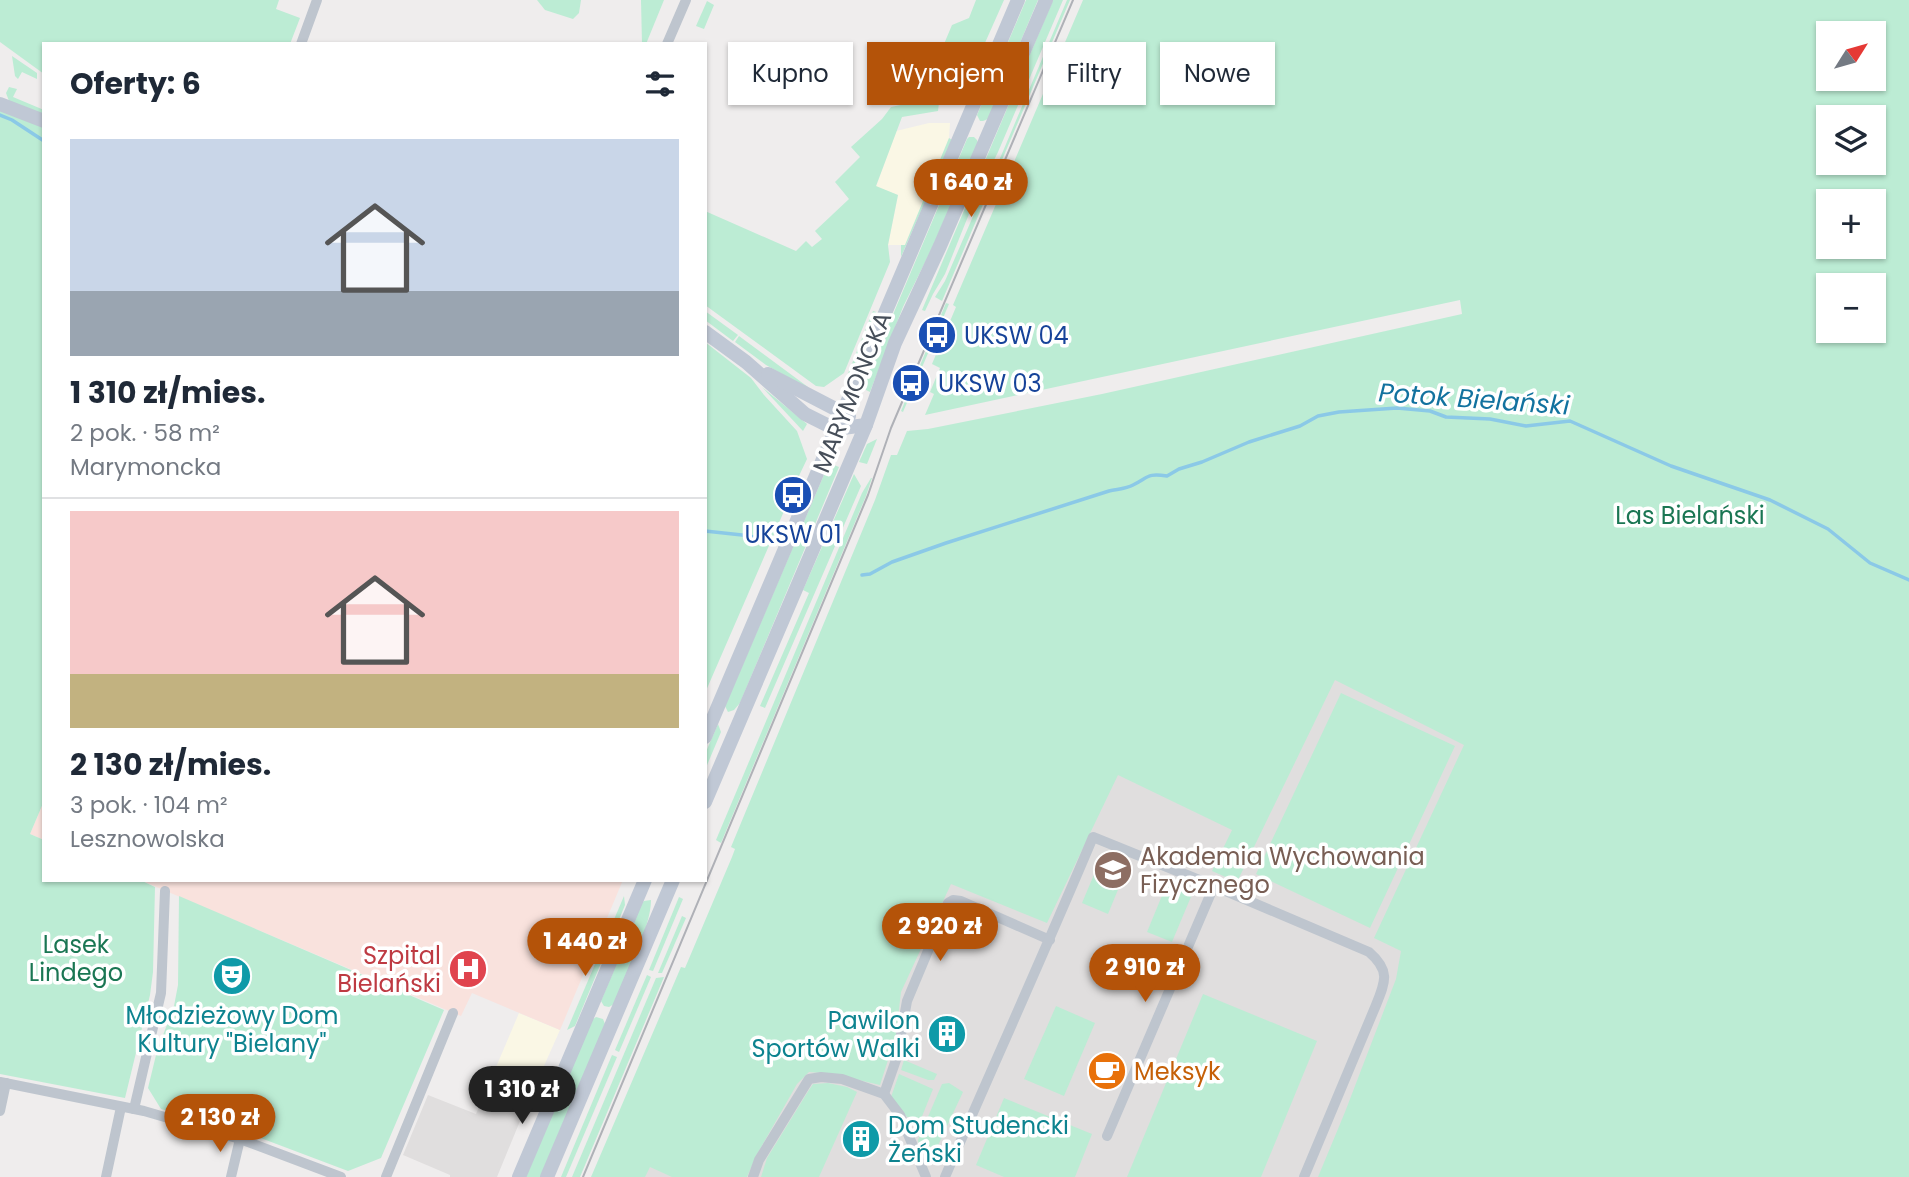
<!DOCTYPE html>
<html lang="pl">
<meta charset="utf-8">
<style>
:root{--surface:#fff;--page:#f6f6f7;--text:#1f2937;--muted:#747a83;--line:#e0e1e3;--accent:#b45309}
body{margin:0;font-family:Poppins,sans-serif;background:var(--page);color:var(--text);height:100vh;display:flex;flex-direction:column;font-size:26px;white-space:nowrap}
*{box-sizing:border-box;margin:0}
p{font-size:23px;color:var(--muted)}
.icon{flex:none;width:38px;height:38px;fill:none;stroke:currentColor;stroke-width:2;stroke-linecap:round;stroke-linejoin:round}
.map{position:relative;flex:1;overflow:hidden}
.panel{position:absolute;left:42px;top:42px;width:665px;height:840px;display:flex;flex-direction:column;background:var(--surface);border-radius:0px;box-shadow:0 2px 5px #0004}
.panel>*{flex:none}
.guide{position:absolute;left:728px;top:42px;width:665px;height:63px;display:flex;gap:14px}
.needle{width:46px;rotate:53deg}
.tools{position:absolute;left:1816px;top:21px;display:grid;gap:14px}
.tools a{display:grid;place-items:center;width:70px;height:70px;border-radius:0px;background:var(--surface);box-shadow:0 2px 5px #0004;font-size:35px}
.price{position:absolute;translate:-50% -60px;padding:0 16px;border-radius:24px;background:var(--accent);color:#fff;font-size:23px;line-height:46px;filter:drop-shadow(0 2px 4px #0008)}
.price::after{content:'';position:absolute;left:50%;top:42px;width:21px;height:16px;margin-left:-10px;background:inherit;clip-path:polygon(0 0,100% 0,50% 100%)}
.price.current{background:#222;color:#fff}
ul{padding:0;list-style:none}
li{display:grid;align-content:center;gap:14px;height:371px;padding:0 28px}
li+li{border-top:2px solid var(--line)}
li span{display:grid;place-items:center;height:217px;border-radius:0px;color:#555}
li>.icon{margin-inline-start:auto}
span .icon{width:126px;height:126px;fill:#fffc;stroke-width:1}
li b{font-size:30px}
h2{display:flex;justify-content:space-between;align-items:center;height:84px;padding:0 28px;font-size:30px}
.pill{padding:0 24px;border-radius:0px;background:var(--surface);box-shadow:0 2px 5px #0004;font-size:24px;line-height:63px}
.pill.current{background:var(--accent);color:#fff}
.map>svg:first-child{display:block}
.commercial{fill:#faf7e5}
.education{fill:#e0dede}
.medical{fill:#f9e2dd}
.green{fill:#bcecd4;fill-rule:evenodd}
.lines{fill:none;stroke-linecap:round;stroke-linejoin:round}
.stream{stroke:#8bc9e7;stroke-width:3.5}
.street{stroke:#bec5ce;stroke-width:10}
.secondary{stroke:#c0c8d5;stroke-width:14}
.tram{stroke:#afb1b7;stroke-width:2}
.labels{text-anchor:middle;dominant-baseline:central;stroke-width:7;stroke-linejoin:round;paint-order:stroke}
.transit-label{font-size:24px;fill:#164399;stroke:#fff;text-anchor:start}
.street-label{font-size:24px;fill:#464e59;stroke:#fff}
.park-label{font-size:24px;fill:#1a7653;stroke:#fff}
.education-label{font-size:24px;fill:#785e54;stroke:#fff;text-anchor:start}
.health-label{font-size:24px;fill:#be3a42;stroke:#fff;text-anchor:end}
.culture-label{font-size:24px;fill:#0d838f;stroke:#fff}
.food-label{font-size:24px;fill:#c56008;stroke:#fff;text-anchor:start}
.water-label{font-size:26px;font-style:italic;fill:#12729f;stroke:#fff}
</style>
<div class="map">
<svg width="1909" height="1177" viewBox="0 0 1909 1177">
<rect width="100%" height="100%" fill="#efeded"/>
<!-- commercial -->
<g class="commercial">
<polygon points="929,123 950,123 949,138 905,245 888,245 898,195 876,187 896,131"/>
<polygon points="519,1013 560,1030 527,1104 488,1086"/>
</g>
<!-- education -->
<g class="education">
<polygon points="1492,603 1497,1177 599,1177 735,855"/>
<polygon points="488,1086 527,1104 497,1177 450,1177 450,1175 403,1155 428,1095 476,1114"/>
</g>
<!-- medical -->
<g class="medical">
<polygon points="44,801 44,840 30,834"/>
<polygon points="140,880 623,880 560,1030 472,993 461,1016"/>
</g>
<!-- green -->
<g class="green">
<polygon points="0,0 279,0 276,9 300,18 290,44 44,44 44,74 0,42"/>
<polygon points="537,0 581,0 579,13 573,19 545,10"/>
<polygon points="641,0 664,0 646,44 642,44"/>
<polygon points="976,0 1004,0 965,88 940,94 938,111 902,117 876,186 898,195 888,245 890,262 844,373 824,387 816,386 705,305 705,211 796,251 806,241 812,247 822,239 815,231 849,199 835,182 860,157 851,147 882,119 891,107 920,101 952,25 969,18"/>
<polygon points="1026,0 1038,0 988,119 983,121 980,121 977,115"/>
<polygon points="1053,0 1063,0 998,152 977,194 945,274 933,294 925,311 922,310"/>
<polygon points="1067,0 1070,0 942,301 935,297 945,281 984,191 1001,156"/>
<path d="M 1083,0 L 1909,0 L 1909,1177 L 1318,1177 L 1345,1112 L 1396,979 L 1401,951 L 1374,938 L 1464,745 L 1335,680 L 1237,882 L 1212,871 L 1232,830 L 1118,775 L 1047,923 L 951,884 L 901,992 L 896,1035 L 880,1085 L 833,1074 L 809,1072 L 797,1084 L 756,1156 L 747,1177 L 672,1177 L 650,1167 L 645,1177 L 591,1177 L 681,967 L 685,968 L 732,857 L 735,849 L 731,847 L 875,500 L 891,455 L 897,455 L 907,431 L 928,429 L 1102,394 L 1462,314 L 1460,300 L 925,415 L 934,394 L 930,392 L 940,368 L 932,364 L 956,307 L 953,305 ZM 1829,33 L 1874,33 L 1874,79 L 1829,79 ZM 1829,117 L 1874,117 L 1874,163 L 1829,163 ZM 1829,201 L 1874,201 L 1874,247 L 1829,247 ZM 1829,285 L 1874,285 L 1874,331 L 1829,331 Z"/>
<polygon points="707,1 714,5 704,29 696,26"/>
<polygon points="12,56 37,73 37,79 22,72 18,79 15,76"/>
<polygon points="9,87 17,89 13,97 44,110 44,115 9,101 6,93"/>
<polygon points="0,110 44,127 44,801 30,834 44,840 44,880 140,880 155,887 153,972 150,995 125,1098 0,1074"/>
<polygon points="969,137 974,137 977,140 978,143 932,248 903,307 870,392 862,388 967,139"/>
<polygon points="949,138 952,140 901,257 901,245 905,245"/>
<polygon points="946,303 949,304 903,412 901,411"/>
<polygon points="705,311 738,335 733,341 705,320"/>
<polygon points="873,311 876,312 847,382 845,381"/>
<polygon points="739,336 808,387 807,388 766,365 735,342"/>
<polygon points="705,342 751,378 764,395 797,431 807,459 788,499 788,502 705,693"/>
<polygon points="762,387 807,424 803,431"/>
<polygon points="877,439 867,464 859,462 867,444"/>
<polygon points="829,463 839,467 740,703 734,710 728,712 725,706"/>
<polygon points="854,474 861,486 765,708 760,706 809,593 803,590"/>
<polygon points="871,478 872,478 866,496 721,843 716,840 862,493"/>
<polygon points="1341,693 1455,746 1370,928 1256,874"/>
<polygon points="718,724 721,732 705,770 705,754"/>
<polygon points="1103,853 1129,863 1108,914 1082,903"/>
<polygon points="1168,881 1193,892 1172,942 1147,932"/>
<polygon points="179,896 444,1010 381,1158 348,1171 242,1131 161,1109 148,1088 157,1051 174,1006 178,985"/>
<polygon points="624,896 625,905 575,1026 567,1030"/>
<polygon points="679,897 683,899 653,971 649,970"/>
<path d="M 651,900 C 651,928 625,977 614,1004 L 609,1007 L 604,1006 L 601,1001 L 642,903 L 644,901 Z"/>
<polygon points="682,916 686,918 662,973 658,973"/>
<polygon points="647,975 651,977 619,1052 615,1050"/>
<polygon points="664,977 580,1177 572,1177 656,978"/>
<polygon points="1203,994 1317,1041 1261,1177 1127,1177"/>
<polygon points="1056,1006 1095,1023 1064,1096 1024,1079"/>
<polygon points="596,1017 603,1019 605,1024 604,1027 540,1177 526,1177 592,1020"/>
<polygon points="612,1055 617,1057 566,1177 561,1177"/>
<polygon points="904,1060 937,1074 934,1080 928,1080 901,1070"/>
<polygon points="899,1074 933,1089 921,1119 907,1117 891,1097"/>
<polygon points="828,1083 847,1087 857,1092 819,1177 761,1177 767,1158 807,1093 813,1084"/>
<path d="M 949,1083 L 963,1092 L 934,1154 L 930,1155 C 924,1152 918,1147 918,1140 L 942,1084 Z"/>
<polygon points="1004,1098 1092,1134 1075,1177 1004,1177 976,1165"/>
</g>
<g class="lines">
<!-- stream -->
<g class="stream">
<polyline points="0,115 12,120 44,141"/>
<polyline points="705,531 742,535 767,539"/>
<path d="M 862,575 L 870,574 L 892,562 L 946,543 L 1109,491 C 1117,489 1126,489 1133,485 C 1149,477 1147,473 1167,476 L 1179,469 L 1202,462 L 1249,442 L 1300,426 L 1318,416 L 1339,412 L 1397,408 L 1430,411 L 1446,417 L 1490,419 L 1526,426 L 1570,421 L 1671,466 L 1770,500 L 1828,529 L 1870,563 L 1909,580"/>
</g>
<!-- street -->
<g class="street">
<polyline points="301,44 317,0"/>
<polyline points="667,44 686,0"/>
<polyline points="0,1082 144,1111 240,1139 341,1177"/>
<polyline points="884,1094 897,1057 907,1001 948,903 953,900 961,901 1050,940"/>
<polyline points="134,1109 161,993 165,891"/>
<polyline points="0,1111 6,1083"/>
<polyline points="1107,1136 1214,886"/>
<polyline points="106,1177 121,1107"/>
<polyline points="231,1177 240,1139"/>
<polyline points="386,1177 453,1013"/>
<polyline points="753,1177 759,1160 809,1079 821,1077 842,1079 884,1094 900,1115 926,1177"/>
<path d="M 945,1177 C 994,1064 1045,951 1093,837 L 1214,886 L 1369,952 C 1390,970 1386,981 1376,1005 L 1304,1177"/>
</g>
<!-- secondary -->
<g class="secondary">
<polyline points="0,104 44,121"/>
<polyline points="705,332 746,362 805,414 835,429 866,425"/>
<polyline points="768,374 849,416"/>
<polyline points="705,737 1018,0"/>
<polyline points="705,802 866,425 895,343 940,246 1046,0"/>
<polyline points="519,1177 645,880"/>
<polyline points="547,1177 673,880"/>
</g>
<!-- tram -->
<polyline class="tram" points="583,1177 868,495 891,428 1073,0"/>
</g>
<!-- icons -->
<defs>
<g id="bus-disc" transform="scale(2.0125)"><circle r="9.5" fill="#1a4fb4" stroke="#fff"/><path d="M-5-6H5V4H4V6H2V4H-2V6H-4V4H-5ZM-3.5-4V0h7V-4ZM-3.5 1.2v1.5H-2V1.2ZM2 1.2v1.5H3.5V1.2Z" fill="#fff"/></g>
<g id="university-disc" transform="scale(2.0125)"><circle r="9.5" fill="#8d6e63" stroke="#fff"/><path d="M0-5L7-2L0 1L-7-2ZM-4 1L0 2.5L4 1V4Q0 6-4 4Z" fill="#fff"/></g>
<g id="hospital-disc" transform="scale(2.0125)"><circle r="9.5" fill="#e0444e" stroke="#fff"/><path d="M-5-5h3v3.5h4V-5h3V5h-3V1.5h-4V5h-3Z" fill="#fff"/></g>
<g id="theatre-disc" transform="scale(2.0125)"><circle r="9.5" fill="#0f9aa8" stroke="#fff"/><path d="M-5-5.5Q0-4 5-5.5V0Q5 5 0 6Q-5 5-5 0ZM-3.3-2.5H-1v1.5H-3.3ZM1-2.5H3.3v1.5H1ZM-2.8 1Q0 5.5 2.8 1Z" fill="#fff"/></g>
<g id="building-disc" transform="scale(2.0125)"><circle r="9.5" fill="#0f9aa8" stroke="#fff"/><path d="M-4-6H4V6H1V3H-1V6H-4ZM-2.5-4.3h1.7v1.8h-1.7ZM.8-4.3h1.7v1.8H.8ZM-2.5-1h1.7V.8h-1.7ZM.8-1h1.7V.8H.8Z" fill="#fff"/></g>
<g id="cafe-disc" transform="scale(2.0125)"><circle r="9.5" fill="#e8710a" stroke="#fff"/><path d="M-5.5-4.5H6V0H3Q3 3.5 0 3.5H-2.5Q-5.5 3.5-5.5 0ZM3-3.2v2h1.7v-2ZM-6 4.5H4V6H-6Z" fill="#fff"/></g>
</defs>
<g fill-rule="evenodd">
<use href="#bus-disc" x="937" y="335"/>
<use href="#bus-disc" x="911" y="383"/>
<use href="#bus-disc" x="793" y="495"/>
<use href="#university-disc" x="1113" y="870"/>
<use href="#hospital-disc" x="468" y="969"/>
<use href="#theatre-disc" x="232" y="976"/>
<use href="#building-disc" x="947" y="1034"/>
<use href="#cafe-disc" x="1107" y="1071"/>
<use href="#building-disc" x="861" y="1139"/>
</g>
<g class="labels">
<!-- transit labels -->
<g class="transit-label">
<text x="964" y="335">UKSW 04</text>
<text x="938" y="383">UKSW 03</text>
<text x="793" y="534" text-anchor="middle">UKSW 01</text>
</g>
<!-- street labels -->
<g class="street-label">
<text transform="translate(852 392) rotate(-68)">MARYMONCKA</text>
</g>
<!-- park labels -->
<g class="park-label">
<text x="1690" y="515">Las Bielański</text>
<text x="76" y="944">Lasek<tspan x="76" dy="28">Lindego</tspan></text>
</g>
<!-- education labels -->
<g class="education-label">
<text x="1140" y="856">Akademia Wychowania<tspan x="1140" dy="28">Fizycznego</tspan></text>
</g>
<!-- health labels -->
<g class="health-label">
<text x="441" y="955">Szpital<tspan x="441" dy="28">Bielański</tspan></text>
</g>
<!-- culture labels -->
<g class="culture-label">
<text x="232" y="1015">Młodzieżowy Dom<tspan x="232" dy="28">Kultury "Bielany"</tspan></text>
<text x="920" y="1020" text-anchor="end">Pawilon<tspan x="920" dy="28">Sportów Walki</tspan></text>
<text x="888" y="1125" text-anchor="start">Dom Studencki<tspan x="888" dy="28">Żeński</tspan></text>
</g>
<!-- food labels -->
<g class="food-label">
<text x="1134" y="1071">Meksyk</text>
</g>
<!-- water labels -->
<g class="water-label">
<text transform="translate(1474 399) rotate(4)">Potok Bielański</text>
</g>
</g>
</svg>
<div class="tools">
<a><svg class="needle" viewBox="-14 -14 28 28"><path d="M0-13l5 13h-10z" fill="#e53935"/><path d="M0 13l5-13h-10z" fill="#747a83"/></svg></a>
<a><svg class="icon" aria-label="layers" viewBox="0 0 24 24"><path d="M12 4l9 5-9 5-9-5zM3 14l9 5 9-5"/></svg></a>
<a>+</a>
<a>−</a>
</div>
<b class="price" style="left:971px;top:219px">1 640 zł</b>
<b class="price" style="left:940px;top:963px">2 920 zł</b>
<b class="price" style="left:585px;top:978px">1 440 zł</b>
<b class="price" style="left:1145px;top:1004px">2 910 zł</b>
<b class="price current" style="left:522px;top:1126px">1 310 zł</b>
<b class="price" style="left:220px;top:1154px">2 130 zł</b>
<div class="guide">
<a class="pill">Kupno</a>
<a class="pill current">Wynajem</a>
<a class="pill">Filtry</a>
<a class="pill">Nowe</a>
</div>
<section class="panel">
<h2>Oferty: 6<svg class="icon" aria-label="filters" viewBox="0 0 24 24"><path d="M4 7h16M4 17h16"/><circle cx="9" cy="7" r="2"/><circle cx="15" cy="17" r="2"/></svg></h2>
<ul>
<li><span style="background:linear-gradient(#c9d6e8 70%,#9aa5b1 0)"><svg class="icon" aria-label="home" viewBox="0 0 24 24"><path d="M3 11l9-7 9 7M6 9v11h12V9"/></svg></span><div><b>1 310 zł/mies.</b><p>2 pok. · 58 m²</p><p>Marymoncka</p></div></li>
<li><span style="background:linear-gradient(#f6c9c9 75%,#c2b280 0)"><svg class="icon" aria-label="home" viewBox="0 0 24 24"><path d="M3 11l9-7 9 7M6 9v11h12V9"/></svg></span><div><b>2 130 zł/mies.</b><p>3 pok. · 104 m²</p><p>Lesznowolska</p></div></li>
</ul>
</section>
</div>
